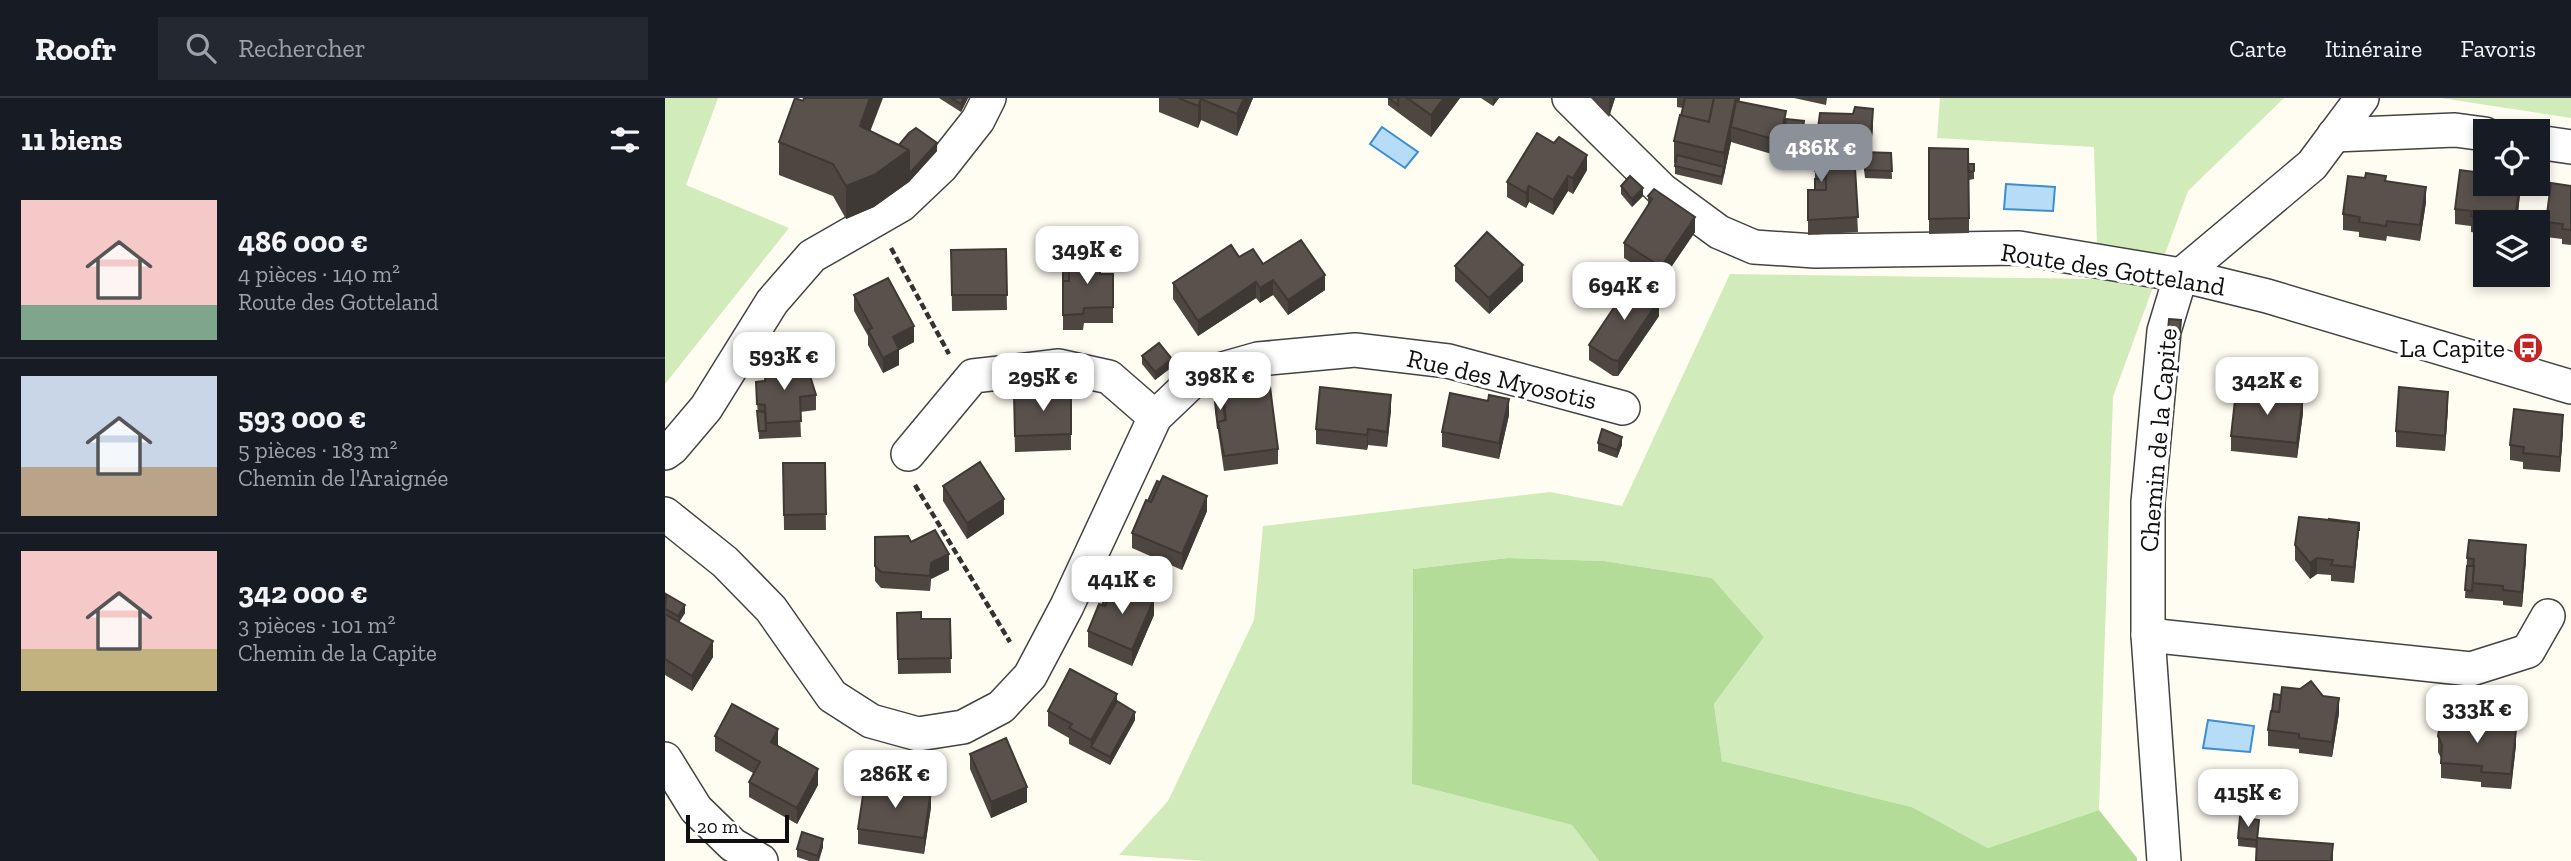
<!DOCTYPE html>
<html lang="fr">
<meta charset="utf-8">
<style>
:root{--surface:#171b24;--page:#242831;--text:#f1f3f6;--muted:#9ea1a6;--line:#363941;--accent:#8c9099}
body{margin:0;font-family:"Zilla Slab",serif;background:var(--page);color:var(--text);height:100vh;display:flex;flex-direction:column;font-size:26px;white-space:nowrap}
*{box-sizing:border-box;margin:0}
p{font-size:23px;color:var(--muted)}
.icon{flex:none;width:38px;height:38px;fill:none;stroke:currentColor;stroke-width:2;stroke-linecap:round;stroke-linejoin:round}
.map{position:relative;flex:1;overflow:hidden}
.sheet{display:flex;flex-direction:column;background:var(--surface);width:665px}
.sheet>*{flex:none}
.fabs{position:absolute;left:1808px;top:21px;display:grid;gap:14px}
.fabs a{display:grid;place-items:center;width:77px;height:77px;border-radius:0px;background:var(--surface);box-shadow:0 4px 10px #0003;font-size:35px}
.scale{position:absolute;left:21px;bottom:18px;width:103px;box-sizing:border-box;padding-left:7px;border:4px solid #101010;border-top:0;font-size:19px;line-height:24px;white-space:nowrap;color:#101010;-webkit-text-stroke:5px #fff;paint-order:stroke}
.price{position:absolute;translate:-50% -60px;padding:0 16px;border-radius:14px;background:#fff;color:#222;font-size:23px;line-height:46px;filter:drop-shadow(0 2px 4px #0008)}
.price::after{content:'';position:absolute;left:50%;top:42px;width:21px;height:16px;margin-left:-10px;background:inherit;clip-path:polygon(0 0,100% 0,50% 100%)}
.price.on{background:var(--accent);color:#fff}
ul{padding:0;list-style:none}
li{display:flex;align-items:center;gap:21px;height:175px;padding:0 21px}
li+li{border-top:2px solid var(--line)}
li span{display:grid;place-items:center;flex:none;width:196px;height:140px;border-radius:0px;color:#555}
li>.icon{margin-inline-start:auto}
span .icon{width:84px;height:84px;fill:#fffc;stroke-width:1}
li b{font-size:30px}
h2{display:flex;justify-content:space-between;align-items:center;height:84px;padding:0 21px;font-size:30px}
header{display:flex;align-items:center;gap:42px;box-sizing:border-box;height:98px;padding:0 35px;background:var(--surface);border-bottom:2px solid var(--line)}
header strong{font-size:33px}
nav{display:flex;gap:38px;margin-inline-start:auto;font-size:24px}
.search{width:490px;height:63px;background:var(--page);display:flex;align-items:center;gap:18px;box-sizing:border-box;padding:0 24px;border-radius:0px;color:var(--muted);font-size:26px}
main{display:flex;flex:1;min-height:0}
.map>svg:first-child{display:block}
.green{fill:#d1ebba}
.forest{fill:#b4dc99}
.water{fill:#b6dcf7;stroke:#3b8ed0;stroke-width:2}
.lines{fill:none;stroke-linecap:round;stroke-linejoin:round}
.minor-casing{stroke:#434343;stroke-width:36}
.path{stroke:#323232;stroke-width:4.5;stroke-dasharray:7 3.5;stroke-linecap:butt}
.minor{stroke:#fff;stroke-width:33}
.wall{fill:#4d4641}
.shaded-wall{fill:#3e3935}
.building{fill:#59514c;stroke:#3e3935;stroke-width:2}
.labels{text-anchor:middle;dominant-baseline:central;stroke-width:7;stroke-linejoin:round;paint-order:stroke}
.street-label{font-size:26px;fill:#101010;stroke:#fff}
.poi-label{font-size:26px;fill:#101010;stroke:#fff;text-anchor:end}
</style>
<header>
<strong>Roofr</strong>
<div class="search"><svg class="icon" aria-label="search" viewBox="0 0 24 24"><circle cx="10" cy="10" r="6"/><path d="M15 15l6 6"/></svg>Rechercher</div>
<nav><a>Carte</a><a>Itinéraire</a><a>Favoris</a></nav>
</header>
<main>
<section class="sheet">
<h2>11 biens<svg class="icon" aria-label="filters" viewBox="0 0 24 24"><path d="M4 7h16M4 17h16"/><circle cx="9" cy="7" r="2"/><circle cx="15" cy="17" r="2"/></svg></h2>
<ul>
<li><span style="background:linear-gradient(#f6c9c9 75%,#7fa58c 0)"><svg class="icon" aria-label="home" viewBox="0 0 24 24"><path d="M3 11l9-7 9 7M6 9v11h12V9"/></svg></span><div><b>486 000 €</b><p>4 pièces · 140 m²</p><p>Route des Gotteland</p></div></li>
<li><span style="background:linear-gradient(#c9d6e8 65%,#b9a48a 0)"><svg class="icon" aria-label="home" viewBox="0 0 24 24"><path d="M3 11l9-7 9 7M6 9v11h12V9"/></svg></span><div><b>593 000 €</b><p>5 pièces · 183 m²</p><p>Chemin de l'Araignée</p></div></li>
<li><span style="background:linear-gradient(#f6c9c9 70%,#c2b280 0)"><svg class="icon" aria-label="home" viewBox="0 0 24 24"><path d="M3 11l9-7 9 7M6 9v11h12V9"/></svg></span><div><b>342 000 €</b><p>3 pièces · 101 m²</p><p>Chemin de la Capite</p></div></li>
</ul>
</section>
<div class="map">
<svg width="1906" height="763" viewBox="0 0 1906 763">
<rect width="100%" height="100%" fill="#fffdf2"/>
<!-- green -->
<g class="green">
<polygon points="0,0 53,0 21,87 124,130 0,286"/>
<polygon points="1275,0 1619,0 1523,93 1448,299 1434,712 1323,750 1247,709 1057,663 1049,606 1099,539 1047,480 939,463 843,460 748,471 747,686 907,727 934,763 540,763 454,757 503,703 589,522 598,428 885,394 957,408 1065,176 1433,181 1429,49 1272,40"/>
<polygon points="1776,0 1906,0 1906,20"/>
</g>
<!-- forest -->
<polygon class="forest" points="843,460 939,463 1047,480 1099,539 1049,606 1057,663 1247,709 1323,750 1434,712 1472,760 1472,763 934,763 907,727 747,686 748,471"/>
<!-- water -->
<g class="water">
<polygon points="717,29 753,54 740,70 705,46"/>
<polygon points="1341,86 1390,89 1388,113 1339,111"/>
<polygon points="1543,622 1589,628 1585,654 1538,650"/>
</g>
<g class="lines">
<!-- minor casing -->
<g class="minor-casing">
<g id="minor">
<polyline points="904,0 997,92 1054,134 1089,149 1150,153 1354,150 1516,177 1602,198 1906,289"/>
<polyline points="1669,37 1790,32 1820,36"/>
<polyline points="1872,44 1906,49"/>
<polyline points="0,355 7,350 41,310 107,204 147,158 236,107 276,69 313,22 324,0"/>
<polyline points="243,356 308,278 394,268 444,279 490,319"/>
<polyline points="0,416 60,464 106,511 167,598 206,623 253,636 298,629 336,609 365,578 402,508 490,319 533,278 593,261 690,252 783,263 958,310"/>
<polyline points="1483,537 1806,571 1863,553 1883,518"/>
<polyline points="0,661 31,711 68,747 96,763"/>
<polyline points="1499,763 1483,537 1483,404 1499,233 1516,177 1647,67 1697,0"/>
</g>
</g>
<!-- path -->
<g class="path">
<polyline points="226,150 284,256"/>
<polyline points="250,387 345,544"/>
</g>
<!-- minor -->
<use href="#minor" class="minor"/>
</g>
<!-- wall -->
<g class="wall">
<polygon points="274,0 303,0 296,14"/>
<polygon points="494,0 588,0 572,38 536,22 533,30 494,14"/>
<polygon points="723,0 795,0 766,39 723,7"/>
<polygon points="816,0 834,0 828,8"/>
<polygon points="926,0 950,0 944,19"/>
<polygon points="1012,0 1075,0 1074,4 1121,21 1139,31 1134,64 1066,44 1057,87 1010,76 1010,65 1009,65 1009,43 1018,10 1012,9"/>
<polygon points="1129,0 1162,0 1161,7"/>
<polygon points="1188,16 1208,26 1206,54 1189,52 1193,134 1143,137 1143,92 1150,92 1150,53"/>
<polygon points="205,33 234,47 272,53 244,84 209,109 181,121 168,98 114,77 114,44"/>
<polygon points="1264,50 1303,66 1309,66 1309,81 1304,82 1304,135 1264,136"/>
<polygon points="1226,55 1227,81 1200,80 1198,62"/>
<polygon points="922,72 908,96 903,93 888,117 864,104 861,110 842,99 842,84"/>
<polygon points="1721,83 1761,104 1755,143 1722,138 1721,143 1694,139 1694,134 1678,132 1678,116"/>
<polygon points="1820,86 1855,86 1855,96 1852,124 1820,124 1820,136 1806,134 1806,128 1790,126 1790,111"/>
<polygon points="956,88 978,98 967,109 956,96"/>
<polygon points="1906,88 1906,147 1897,146 1897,141 1881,139 1881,124"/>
<polygon points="983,98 1030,134 996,184 959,160 959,145 983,107"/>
<polygon points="341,151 342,212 287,213 286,152"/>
<polygon points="574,159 598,166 660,192 623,217 608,197 595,205 591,200 533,238 508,201 508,185"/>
<polygon points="398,167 435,176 448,176 448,225 419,225 418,232 398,232"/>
<polygon points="790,168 858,183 824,216 790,183"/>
<polygon points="189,197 249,244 234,252 234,267 218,275 203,247 203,238 189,213"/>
<polygon points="994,218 953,278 948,278 924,262 924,247"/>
<polygon points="1516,230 1515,242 1503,241 1503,233"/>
<polygon points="477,258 507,269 490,282 477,266"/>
<polygon points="91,284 151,297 151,312 135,314 136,339 94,341"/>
<polygon points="406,290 406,352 350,354 349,312 384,294"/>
<polygon points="558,295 613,351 613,366 559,373 550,312 550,304 558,303"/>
<polygon points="1601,296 1638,315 1632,360 1566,353 1566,338"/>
<polygon points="1783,309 1780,353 1731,349 1731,333"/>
<polygon points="726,312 722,349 703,347 702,352 651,346 651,331"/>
<polygon points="844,317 834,361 777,349 777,334"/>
<polygon points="1898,332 1895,374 1858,371 1858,364 1845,362 1845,347"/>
<polygon points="933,345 957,347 952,360 933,353"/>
<polygon points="118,365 160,365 161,432 119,432"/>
<polygon points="278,388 339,416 302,441 278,403"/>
<polygon points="542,413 517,472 467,450 467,435"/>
<polygon points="1694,433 1689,485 1666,483 1666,477 1652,476 1645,481 1630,462 1630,447"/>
<polygon points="210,439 246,444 284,472 266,481 265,493 216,490 210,483"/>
<polygon points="1802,460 1861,462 1857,509 1838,507 1838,503 1800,500"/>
<polygon points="0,497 20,515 14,524 48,559 27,593 0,577"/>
<polygon points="232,515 256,521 285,521 286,575 233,576"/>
<polygon points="489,517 467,568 423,549 423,533"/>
<polygon points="452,604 470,622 445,667 404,646 404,640 383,628 383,613"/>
<polygon points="1674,615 1667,659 1634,655 1634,651 1603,648 1603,632"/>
<polygon points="1823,629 1851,647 1846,691 1816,689 1816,684 1776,680 1776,660 1773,654 1773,638"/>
<polygon points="50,638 113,646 112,648 153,687 132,726 84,699 84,684 88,675 50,653"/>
<polygon points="305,656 362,704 326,720 305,671"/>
<polygon points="266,709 259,756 193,746 193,731"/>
<polygon points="1573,740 1594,740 1668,746 1668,763 1591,763 1592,750 1573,748"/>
<polygon points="158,749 154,763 144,763 132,759 132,751"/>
</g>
<!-- shaded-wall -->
<g class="shaded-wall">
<polygon points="205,0 218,0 195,60 195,28"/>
<polygon points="299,0 303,0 296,14 296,6"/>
<polygon points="579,0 588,0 572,38 572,16"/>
<polygon points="779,0 795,0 766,39 766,17"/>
<polygon points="828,0 834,0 828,8"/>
<polygon points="945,0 950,0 944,19 944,4"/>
<polygon points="1071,0 1075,0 1069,30 1066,29 1066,44 1059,77 1059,55"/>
<polygon points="536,1 536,22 533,30 533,8"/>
<polygon points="1208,11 1208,26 1206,54 1206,39"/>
<polygon points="1139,23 1139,31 1134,64 1134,56"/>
<polygon points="272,45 272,53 244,84 209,109 181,121 181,88 244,52"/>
<polygon points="922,57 922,72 908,96 908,80"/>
<polygon points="903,78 903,93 888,117 888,102"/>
<polygon points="1855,86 1855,96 1852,124 1850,124"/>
<polygon points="864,88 864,104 861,110 861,95"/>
<polygon points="1761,89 1761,104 1755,143 1755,127"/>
<polygon points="978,90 978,98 967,109 967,101"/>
<polygon points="1030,119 1030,134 996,184 996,169"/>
<polygon points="858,167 858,183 824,216 824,200"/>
<polygon points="660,177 660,192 623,217 623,202"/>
<polygon points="608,182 608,197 595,205 595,190"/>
<polygon points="591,184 591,200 533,238 533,223"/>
<polygon points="994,202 994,218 953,278 953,263"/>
<polygon points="249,228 249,244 234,252 234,267 218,275 218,260 228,239"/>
<polygon points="507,261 507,269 490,282 490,274"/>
<polygon points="1783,294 1783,309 1780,353 1780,338"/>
<polygon points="726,297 726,312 722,349 722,334"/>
<polygon points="1638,299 1638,315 1632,360 1632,345"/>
<polygon points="844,301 844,317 834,361 834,345"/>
<polygon points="1898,317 1898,332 1895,374 1895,359"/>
<polygon points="703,331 703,347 702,352 702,337"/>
<polygon points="957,339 957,347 952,360 952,352"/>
<polygon points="542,398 542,413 517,472 517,456"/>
<polygon points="339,401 339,416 302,441 302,425"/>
<polygon points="1694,425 1694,433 1689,485 1689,469"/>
<polygon points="1861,447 1861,462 1857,509 1857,494"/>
<polygon points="284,456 284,472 266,481 265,493 266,465"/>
<polygon points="1652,460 1652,476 1645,481 1645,465"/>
<polygon points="489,501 489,517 467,568 467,552"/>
<polygon points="20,507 20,515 13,526 13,518"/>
<polygon points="48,543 48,559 27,593 27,578"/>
<polygon points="452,596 452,612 426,649 426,642"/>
<polygon points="1674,600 1674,615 1667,659 1667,644"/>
<polygon points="470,614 470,622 445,667 445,659"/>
<polygon points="113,631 113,646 106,660 106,644"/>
<polygon points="1851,632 1851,647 1846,691 1846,676"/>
<polygon points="153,671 153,687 132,726 132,710"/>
<polygon points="362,689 362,704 326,720 326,704"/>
<polygon points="266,693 266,709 259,756 259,740"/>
<polygon points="158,741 158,749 153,763 153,758"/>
</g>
<!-- building -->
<g class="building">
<polygon points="130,0 138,3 139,0 205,0 195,28 244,52 209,77 181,88 168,66 114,44"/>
<polygon points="286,0 299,0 296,6"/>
<polygon points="513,0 579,0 572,16 536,1 533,8"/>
<polygon points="724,0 733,0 733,7"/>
<polygon points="742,0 779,0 766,17"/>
<polygon points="1020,0 1049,0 1044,24 1016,18"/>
<polygon points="1049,0 1071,0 1059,55 1009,43 1015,17 1044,24"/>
<polygon points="1071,3 1121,13 1115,43 1066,29"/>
<polygon points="1190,9 1208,11 1206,39 1188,37 1193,119 1143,122 1143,92 1161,92 1161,73 1150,73 1150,53 1155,15 1188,16"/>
<polygon points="1121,21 1139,23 1134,56 1115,50"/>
<polygon points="251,30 272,45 244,76 244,52 234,47 244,35"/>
<polygon points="872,35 889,45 894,39 922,57 908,80 903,78 888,102 864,88 861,95 842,84"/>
<polygon points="1264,50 1303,51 1304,120 1264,121"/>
<polygon points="1198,54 1226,55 1227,73 1200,72"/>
<polygon points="1012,57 1059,69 1057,79 1010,68"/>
<polygon points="1303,66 1309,66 1309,73 1304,74"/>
<polygon points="1819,70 1820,86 1855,86 1850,119 1833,117 1833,122 1806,118 1807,113 1790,111 1795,72 1818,75"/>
<polygon points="1701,75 1721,78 1720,83 1761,89 1755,127 1722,123 1721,128 1694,124 1695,119 1678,116 1683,78 1700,80"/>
<polygon points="965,78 978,90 967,101 956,88"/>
<rect x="1150" y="81" width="11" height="11"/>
<polygon points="1886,85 1906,88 1906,132 1897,131 1898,126 1881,124"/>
<polygon points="989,91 1030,119 996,169 959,145 987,101 983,98"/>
<polygon points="822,134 858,167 824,200 790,168"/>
<polygon points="636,142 660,177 623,202 608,182 595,190 591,184 533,223 508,185 566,147 574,159 588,151 598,166"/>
<polygon points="341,151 342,197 287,197 286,152"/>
<polygon points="404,159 435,159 435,176 448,176 448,209 419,210 418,216 398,217 398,183 404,183"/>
<polygon points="398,167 404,167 404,183 398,183 398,189"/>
<polygon points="223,180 249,228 228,239 234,251 218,260 203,232 207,230 189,197"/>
<polygon points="966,184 994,202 953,263 948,262 924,247"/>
<polygon points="1504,221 1516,222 1515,234 1503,233"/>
<polygon points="494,245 507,261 490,274 477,258"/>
<polygon points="141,265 151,297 135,299 136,323 101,325 100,307 92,306 91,284 100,283 101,268"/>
<polygon points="605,289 613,351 559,358 553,324 561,322 558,295"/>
<polygon points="655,289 726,297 722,334 703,331 702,337 651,331"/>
<polygon points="1734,289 1783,294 1780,338 1731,333"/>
<polygon points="385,290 406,290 406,336 350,338 349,296 384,294"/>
<polygon points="1572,292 1601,294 1601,296 1571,293"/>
<polygon points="1571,293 1638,299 1632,345 1566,338"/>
<polygon points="785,295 823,303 824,297 844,301 834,345 777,334"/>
<polygon points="558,303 560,322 553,324 553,331 550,304"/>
<polygon points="1849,311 1898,317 1895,359 1858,355 1859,349 1845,347"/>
<polygon points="92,313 100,314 101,333 94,333"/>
<polygon points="937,331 957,339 952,352 933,345"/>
<polygon points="315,364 339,401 302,425 278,388"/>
<polygon points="118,365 160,365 161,416 119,417"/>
<polygon points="498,378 542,398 517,456 467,435 481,402 486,404"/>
<polygon points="492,383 495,384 486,404 483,403"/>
<polygon points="1634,419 1694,425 1689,469 1666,467 1668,462 1652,460 1645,465 1630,447"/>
<polygon points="1664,421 1694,425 1694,433 1694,425 1664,422"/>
<polygon points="270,432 284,456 266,465 265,478 216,474 210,468 210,439 243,438 246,444"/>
<polygon points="1804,442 1861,447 1857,494 1838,492 1838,488 1807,485 1809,461 1802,460"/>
<polygon points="1802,468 1809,468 1807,493 1800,492"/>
<polygon points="451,484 489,501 467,552 423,533 434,506 440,508"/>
<polygon points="445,489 448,490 440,508 437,507"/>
<polygon points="1,496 20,507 13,518 0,511"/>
<polygon points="256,514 256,521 285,521 286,560 233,561 232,515"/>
<polygon points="0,516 48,543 27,578 0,561"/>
<polygon points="405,571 452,596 426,642 404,630 407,626 383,613"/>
<polygon points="1646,583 1658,598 1674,600 1667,644 1634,640 1634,636 1603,632 1606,613 1614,614 1617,589 1635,591"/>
<polygon points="1609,596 1616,597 1614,614 1607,613"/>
<polygon points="452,603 470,614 445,659 426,649"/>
<polygon points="67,606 113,631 106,644 153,671 132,710 84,684 95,664 50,638"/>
<polygon points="1776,620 1823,624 1822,629 1851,632 1846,676 1816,674 1817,668 1776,665 1777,647 1773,638"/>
<polygon points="341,640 362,689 326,704 305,656"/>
<polygon points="200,684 266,693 259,740 193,731"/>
<polygon points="1575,719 1594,722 1592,742 1573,740"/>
<polygon points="137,734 158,741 153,758 132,751"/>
<polygon points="1592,740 1668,746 1666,763 1591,763"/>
</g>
<!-- icons -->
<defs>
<g id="bus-disc" transform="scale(1.575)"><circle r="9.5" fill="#c32424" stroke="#fff"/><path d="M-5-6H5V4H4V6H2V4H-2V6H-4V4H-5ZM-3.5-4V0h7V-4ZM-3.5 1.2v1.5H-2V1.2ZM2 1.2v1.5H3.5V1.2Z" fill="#fff"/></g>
</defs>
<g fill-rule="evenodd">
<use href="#bus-disc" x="1863" y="250"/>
</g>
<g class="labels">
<!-- street labels -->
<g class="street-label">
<text transform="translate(1448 171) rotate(9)">Route des Gotteland</text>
<text transform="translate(837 281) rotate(13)">Rue des Myosotis</text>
<text transform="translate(1493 342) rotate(-85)">Chemin de la Capite</text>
</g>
<!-- poi labels -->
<g class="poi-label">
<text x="1840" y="250">La Capite</text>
</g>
</g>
</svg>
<div class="fabs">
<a><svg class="icon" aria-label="locate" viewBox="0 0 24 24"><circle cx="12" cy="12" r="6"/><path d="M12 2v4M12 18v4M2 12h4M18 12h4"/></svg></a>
<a><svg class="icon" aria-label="layers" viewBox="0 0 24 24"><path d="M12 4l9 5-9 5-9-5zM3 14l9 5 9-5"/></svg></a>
</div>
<div class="scale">20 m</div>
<b class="price on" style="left:1156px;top:86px">486K €</b>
<b class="price" style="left:422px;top:188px">349K €</b>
<b class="price" style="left:959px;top:224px">694K €</b>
<b class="price" style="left:119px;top:294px">593K €</b>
<b class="price" style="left:555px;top:314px">398K €</b>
<b class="price" style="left:378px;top:315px">295K €</b>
<b class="price" style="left:1602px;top:319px">342K €</b>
<b class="price" style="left:457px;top:518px">441K €</b>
<b class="price" style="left:1812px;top:647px">333K €</b>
<b class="price" style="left:230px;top:712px">286K €</b>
<b class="price" style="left:1583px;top:731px">415K €</b>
</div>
</main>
